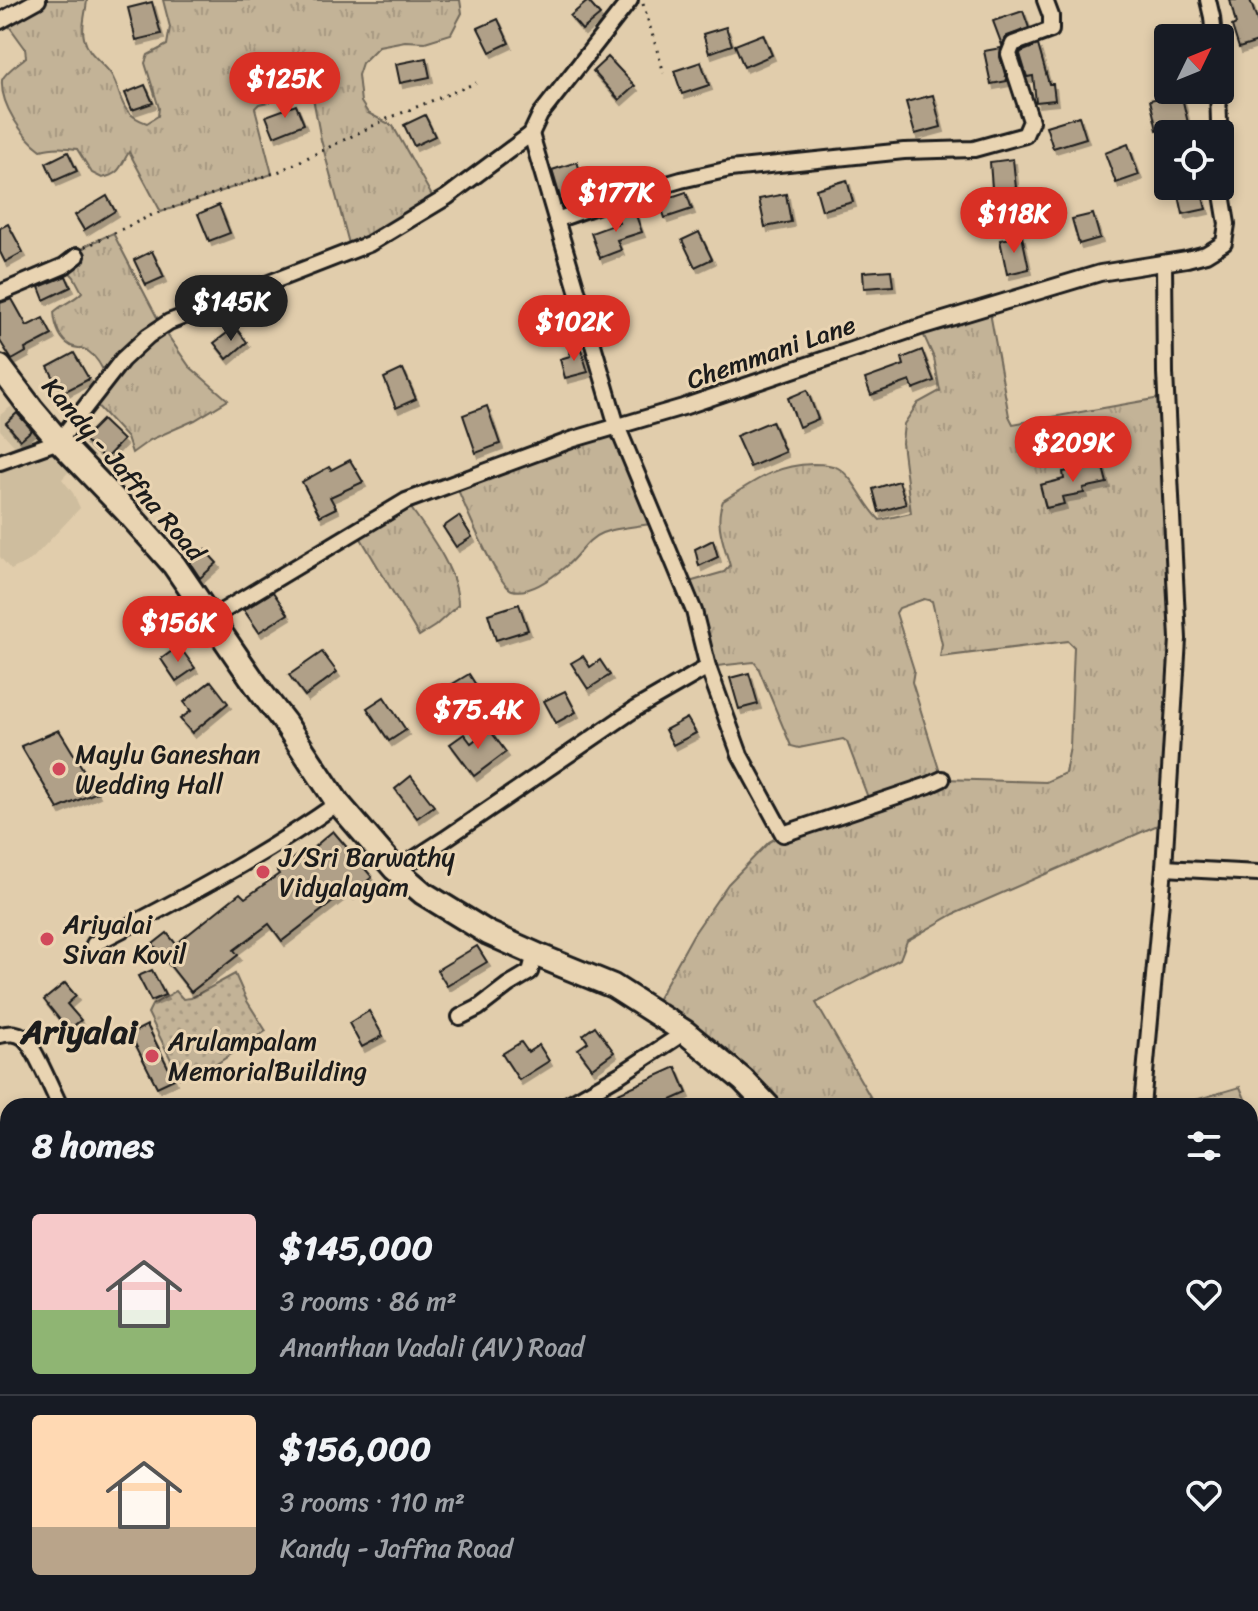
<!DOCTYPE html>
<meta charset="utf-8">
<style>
:root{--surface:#171b24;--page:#242831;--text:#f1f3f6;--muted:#9ea1a6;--line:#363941;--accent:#d93025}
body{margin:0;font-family:Sriracha,sans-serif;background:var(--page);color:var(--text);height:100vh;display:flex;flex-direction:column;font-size:30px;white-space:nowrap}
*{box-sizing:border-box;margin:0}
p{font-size:26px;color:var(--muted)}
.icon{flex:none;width:44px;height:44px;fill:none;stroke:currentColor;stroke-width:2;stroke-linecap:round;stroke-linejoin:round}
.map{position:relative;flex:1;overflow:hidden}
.drawer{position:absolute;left:0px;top:1098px;width:1258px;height:514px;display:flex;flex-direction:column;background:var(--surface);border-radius:24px 24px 0 0;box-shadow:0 4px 12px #0003}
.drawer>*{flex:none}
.needle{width:52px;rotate:47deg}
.controls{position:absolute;left:1154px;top:24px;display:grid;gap:16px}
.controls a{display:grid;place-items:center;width:80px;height:80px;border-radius:8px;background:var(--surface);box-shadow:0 4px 12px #0003;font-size:40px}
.price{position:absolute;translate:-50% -68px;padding:0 18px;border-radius:28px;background:var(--accent);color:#fff;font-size:26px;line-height:52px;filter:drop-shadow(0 2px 4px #0008)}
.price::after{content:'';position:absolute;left:50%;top:48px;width:24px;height:18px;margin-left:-12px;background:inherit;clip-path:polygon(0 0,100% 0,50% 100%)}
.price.selected{background:#222;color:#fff}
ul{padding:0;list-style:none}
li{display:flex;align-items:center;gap:24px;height:200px;padding:0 32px}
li+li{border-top:2px solid var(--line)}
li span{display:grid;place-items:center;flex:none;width:224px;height:160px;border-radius:8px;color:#555}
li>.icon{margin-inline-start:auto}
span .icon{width:96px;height:96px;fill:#fffc;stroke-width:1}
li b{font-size:34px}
h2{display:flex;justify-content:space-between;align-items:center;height:96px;padding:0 32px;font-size:34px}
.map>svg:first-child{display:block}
.built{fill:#cebd9e}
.grass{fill:url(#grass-tufts);stroke:#70685a;stroke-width:2;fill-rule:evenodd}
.park{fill:url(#park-dots);stroke:#70685a;stroke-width:2}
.pitch{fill:#c3b397;stroke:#70685a;stroke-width:2}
.building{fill:#b0a088;stroke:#1c1c1c;stroke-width:2;filter:url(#shadow)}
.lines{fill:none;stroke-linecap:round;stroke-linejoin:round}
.minor-casing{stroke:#1c1c1c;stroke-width:20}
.trunk-casing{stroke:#1c1c1c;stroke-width:28}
.path{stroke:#1c1c1c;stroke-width:3;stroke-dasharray:2 6;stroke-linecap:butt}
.minor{stroke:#e9d4b2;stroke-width:14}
.trunk{stroke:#e9d4b2;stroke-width:22}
.poi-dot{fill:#d1495b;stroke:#e9d4b2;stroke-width:3}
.labels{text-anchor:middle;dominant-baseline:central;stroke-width:6;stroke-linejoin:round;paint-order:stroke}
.street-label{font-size:26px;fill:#1c1c1c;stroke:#e9d4b2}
.poi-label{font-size:26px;fill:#1c1c1c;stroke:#e9d4b2;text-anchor:start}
.district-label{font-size:34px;font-weight:bold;fill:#1c1c1c;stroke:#e9d4b2}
</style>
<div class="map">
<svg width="1258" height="1611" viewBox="0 0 1258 1611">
<defs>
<pattern id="grass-tufts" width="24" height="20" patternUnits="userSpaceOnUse" patternTransform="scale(2)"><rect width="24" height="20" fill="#c3b397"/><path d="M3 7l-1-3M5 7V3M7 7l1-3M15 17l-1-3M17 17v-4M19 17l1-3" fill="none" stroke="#a79982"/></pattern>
<pattern id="park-dots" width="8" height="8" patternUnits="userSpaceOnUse" patternTransform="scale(2)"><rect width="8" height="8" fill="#c3b397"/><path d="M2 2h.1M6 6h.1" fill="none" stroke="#a79982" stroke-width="1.8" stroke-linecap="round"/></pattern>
<filter id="shadow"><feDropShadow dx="3" dy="5" stdDeviation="0" flood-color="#0004"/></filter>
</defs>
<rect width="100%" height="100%" fill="#e1cdac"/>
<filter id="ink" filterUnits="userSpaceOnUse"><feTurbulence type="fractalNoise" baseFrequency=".0125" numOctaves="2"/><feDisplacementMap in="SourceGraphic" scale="16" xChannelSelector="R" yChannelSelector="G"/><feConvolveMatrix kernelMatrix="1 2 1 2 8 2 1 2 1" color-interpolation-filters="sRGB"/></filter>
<g filter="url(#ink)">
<!-- built -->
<polygon class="built" points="17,402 79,461 62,479 73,493 80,508 32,559 11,570 0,557 0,462 22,454 0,430 0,415"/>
<!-- grass -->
<g class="grass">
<path d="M 38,0 L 87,0 C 86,13 81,26 84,38 C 88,55 102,61 111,74 C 124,96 117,113 147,123 L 158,116 L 159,108 L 145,63 L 148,55 L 167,45 L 170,27 L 163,0 L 460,0 L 462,13 L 451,34 L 425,42 L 405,41 L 379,46 L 362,63 L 358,75 L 361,102 L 368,113 L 393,126 L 436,203 L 351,251 L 321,140 L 306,61 L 280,66 L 272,74 L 276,92 L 274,101 L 259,104 L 255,108 L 272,174 L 161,212 L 129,152 C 120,166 121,174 102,178 L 92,173 L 77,149 C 65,147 53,146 41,150 C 23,137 0,105 2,80 C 6,71 18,64 26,57 L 25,48 L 4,19 Z"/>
<path d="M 113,233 L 162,327 L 189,366 L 228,400 L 195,420 L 150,440 L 132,453 L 127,438 L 91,399 L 107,379 C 103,369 98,358 89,352 C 83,347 77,349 71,346 C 58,339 55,325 54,312 C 63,303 74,301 82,292 L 74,277 L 64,266 L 87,245 Z"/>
<path d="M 989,307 L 1009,416 L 1013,424 L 1166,397 L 1178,639 L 1167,821 L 954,914 L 907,941 L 900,959 L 816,1003 L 872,1100 L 862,1106 L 768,1106 L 651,1011 L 693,935 L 728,884 L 769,842 L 783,834 L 870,803 L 847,742 L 843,739 L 799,748 L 791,746 L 758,667 L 754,662 L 708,667 L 682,584 L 724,572 L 730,566 C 724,544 714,522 723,501 C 755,481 774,465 813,464 C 821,464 831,464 838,468 C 854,477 865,506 880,520 L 911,513 L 902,443 L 904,424 L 918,403 L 940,391 L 934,358 L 920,327 ZM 924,599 L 932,601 L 942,644 L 940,657 L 1068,641 L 1074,647 L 1070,747 L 1065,773 L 1046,782 L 942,779 L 912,682 L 914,670 L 896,613 L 899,608 Z"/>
<path d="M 617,426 L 656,523 C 638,527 620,526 602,533 C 586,539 579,556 566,566 C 553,577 530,595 512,590 C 497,586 463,501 455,483 Z"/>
<path d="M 406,501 C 426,530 458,569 458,605 L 435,626 L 419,636 L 356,530 Z"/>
</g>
<!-- park -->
<polygon class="park" points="235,974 247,1001 266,1031 209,1069 180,1078 148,1013 152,1005 176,991 183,999 191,998"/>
<!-- pitch -->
<g class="pitch">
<polygon points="1240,1087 1248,1106 1175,1106"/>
<polygon points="1250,1112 1258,1132 1258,1405 1250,1409"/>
</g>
<!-- building -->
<g class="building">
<polygon points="1230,0 1250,0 1258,23 1258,42 1239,48 1232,26 1236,24"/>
<polygon points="588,1 600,15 582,30 570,16"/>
<polygon points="152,2 161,34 136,40 128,8"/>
<polygon points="1023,11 1029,28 1007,36 1002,45 993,21"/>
<polygon points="498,19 509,43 490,52 478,28"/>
<polygon points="726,27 732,45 709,53 703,34"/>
<polygon points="763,34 772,55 744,67 735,45"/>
<polygon points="1038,45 1049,84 1053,84 1055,100 1036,102 1033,76 1027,77 1020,54 1021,52"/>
<polygon points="1001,48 1000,57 1007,81 991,84 984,51"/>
<polygon points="608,57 635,86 619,100 593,71"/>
<polygon points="426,58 430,77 400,83 396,64"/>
<polygon points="701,62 709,85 682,94 674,71"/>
<polygon points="145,85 153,103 132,110 125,93"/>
<polygon points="1181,93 1188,123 1157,130 1150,100"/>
<polygon points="933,95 941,127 915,134 906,102"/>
<polygon points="296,105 304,124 274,136 266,116"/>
<polygon points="425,115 435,136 414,146 404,125"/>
<polygon points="1079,116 1086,138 1053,148 1046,126"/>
<polygon points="1128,144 1139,175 1116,183 1105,153"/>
<polygon points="68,152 77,171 54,181 46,163"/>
<polygon points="1013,159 1016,188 992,188 990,162"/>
<polygon points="577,162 590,198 563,207 552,170"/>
<polygon points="847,180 853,202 822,210 816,189"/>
<polygon points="1200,186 1206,209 1183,214 1178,191"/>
<polygon points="686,192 692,209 665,218 659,201"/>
<polygon points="786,194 791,222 765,227 759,199"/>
<polygon points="107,196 115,211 84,230 75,215"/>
<polygon points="219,205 230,233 209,241 198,214"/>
<polygon points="634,210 642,232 617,240 621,250 600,258 591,233 619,223 616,216"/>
<polygon points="1093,214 1100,238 1079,244 1072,219"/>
<polygon points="8,224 23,252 5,262 0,252 0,228"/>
<polygon points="699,232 712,259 695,267 682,240"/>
<polygon points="1022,236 1029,269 1007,274 1000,240"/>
<polygon points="152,251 164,277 146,285 134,260"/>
<polygon points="891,270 893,286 864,288 863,272"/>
<polygon points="66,276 71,287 44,300 39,287"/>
<polygon points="12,299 27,326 43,318 52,335 25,349 26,352 12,360 0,341 0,303"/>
<polygon points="235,327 247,342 227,359 214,343"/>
<polygon points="580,346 588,372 565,378 560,359 570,356 569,349"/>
<polygon points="922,350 934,381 913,389 910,381 871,395 865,379 904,365 902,358"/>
<polygon points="74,353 89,379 62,393 48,367"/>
<polygon points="403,369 416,399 396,408 384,378"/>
<polygon points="807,390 818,419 799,427 788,398"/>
<polygon points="487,406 500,444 476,453 463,415"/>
<polygon points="17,413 32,430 20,440 6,423"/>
<polygon points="102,420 123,440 105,459 83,439"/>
<polygon points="772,421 785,452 750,467 736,436"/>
<polygon points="350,460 363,482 330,497 336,508 320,516 302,482 329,467 331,470"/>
<polygon points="1101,460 1107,483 1083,488 1084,493 1062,497 1064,504 1046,508 1040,485 1064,479 1063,472 1087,468 1086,463"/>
<polygon points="899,481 906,504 879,512 873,489"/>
<polygon points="459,516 472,537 456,547 443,527"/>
<polygon points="713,540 718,557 699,566 695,549"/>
<polygon points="205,550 217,563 200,578 190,563"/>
<polygon points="273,592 288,614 259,632 244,610"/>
<polygon points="519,604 528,630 496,640 488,614"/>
<polygon points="179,646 195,668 176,681 161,659"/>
<polygon points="322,652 337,672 305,696 289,675"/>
<polygon points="583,656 590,667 600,660 610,675 588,689 571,663"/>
<polygon points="749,673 758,704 739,709 730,678"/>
<polygon points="469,674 481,693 461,705 449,686"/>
<polygon points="211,681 228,703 192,733 180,719 191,711 184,702"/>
<polygon points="565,691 576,712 556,723 544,701"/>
<polygon points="384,697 406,730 389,741 367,708"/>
<polygon points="687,718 696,733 673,745 665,730"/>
<polygon points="489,729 506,752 474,776 450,744 464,734 471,743"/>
<polygon points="59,730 97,792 58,809 21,746"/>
<polygon points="411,776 434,806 417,818 395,789"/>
<polygon points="333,831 372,877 351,895 347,891 282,941 269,924 234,950 238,955 191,992 153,944 167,933 176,944 240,893 245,898 279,874 277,871 304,850 307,853"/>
<polygon points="477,946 487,962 447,986 437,970"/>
<polygon points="152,970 165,995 151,1001 138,976"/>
<polygon points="65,983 76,996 67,1004 81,1020 68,1030 44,1000"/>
<polygon points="369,1011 383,1036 362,1047 349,1023"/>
<polygon points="147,1025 174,1079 157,1087 130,1034"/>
<polygon points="595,1026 614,1052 592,1068 578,1049 588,1042 583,1035"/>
<polygon points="521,1042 528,1052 539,1045 549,1061 519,1080 502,1054"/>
<polygon points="676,1067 687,1093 669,1101 672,1106 649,1106 645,1098 628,1106 622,1106 616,1094"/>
</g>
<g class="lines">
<!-- minor casing -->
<g class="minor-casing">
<g id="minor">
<polyline points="1208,0 1212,17 1214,38"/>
<polyline points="0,21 38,0"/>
<polyline points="531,134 617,426 694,611 708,667 740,755 783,834 929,785 942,779"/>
<polyline points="556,220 616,199 681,180 730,169 904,151 974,149 1025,135 1031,121 1009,54 1013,44 1051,30 1051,16 1045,0"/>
<polyline points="0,293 64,266 77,256"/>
<polyline points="0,462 59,441 122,360 148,336 169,322 369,244 447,197 468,181 531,134 540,115 630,0"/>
<polyline points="211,618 406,501 574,439 683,407 920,327 1100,273 1187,259 1206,254 1224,243 1227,224 1221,188 1218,90"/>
<polyline points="1164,868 1258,873"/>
<polyline points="397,870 445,839 635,709 708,667"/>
<path d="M 94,944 C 178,901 262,857 338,803"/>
<polyline points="460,1017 478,1008 508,985 530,972 535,954"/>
<path d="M 0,1035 C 9,1033 17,1032 24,1038 C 34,1046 53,1092 60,1106"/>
<polyline points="565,1106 621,1074 685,1032"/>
<polyline points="1142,1106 1164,868 1178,639 1165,373 1164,263"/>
<polyline points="1250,1409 1258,1405"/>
<polyline points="0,1416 8,1412"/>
<polyline points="293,1604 296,1611"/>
<polyline points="648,1604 650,1611"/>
<polyline points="917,1604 919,1611"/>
<polyline points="200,1611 218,1604"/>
<polyline points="780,1611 795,1604"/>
</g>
</g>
<!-- trunk casing -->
<g class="trunk-casing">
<g id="trunk">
<polyline points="0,367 31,408 59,441 127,512 174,565 261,692 285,723 338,803 395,869 423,893 488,933 542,957 613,986 685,1032 743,1080 768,1106"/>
<polyline points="1133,1604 1137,1611"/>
</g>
</g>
<!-- path -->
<g class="path">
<polyline points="643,4 664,73"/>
<polyline points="85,247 154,214 280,171 387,119 476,83"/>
<polyline points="0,1151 8,1148"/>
<polyline points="1250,1596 1258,1592"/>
<polyline points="819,1604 820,1611"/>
<polyline points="1222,1611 1235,1604"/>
</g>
<!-- minor -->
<use href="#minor" class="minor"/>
<!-- trunk -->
<use href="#trunk" class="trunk"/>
</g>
</g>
<!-- markers -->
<g class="poi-dot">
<circle cx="59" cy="769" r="8"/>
<circle cx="263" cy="872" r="8"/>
<circle cx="47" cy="939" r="8"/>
<circle cx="152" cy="1056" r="8"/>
</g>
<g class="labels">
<!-- street labels -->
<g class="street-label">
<text transform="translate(771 352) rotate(-19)">Chemmani Lane</text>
<text transform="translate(124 469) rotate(49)">Kandy - Jaffna Road</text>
</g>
<!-- poi labels -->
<g class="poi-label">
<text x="75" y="754">Maylu Ganeshan<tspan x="75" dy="30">Wedding Hall</tspan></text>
<text x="279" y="857">J/Sri Barwathy<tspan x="279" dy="30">Vidyalayam</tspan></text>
<text x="63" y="924">Ariyalai<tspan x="63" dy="30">Sivan Kovil</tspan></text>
<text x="168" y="1041">Arulampalam<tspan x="168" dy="30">MemorialBuilding</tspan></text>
</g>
<!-- district labels -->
<g class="district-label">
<text x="79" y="1032">Ariyalai</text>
</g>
</g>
</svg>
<div class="controls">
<a><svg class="needle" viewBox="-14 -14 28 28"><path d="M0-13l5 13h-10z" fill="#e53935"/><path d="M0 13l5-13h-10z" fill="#9ea1a6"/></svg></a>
<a><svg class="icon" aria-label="locate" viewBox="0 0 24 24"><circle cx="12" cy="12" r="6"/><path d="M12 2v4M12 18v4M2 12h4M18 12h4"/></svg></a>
</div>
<b class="price" style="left:285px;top:120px">$125K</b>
<b class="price" style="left:616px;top:234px">$177K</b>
<b class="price" style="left:1014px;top:255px">$118K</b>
<b class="price selected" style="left:231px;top:343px">$145K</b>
<b class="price" style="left:574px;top:363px">$102K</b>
<b class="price" style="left:1073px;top:484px">$209K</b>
<b class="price" style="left:178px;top:664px">$156K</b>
<b class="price" style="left:478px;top:751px">$75.4K</b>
<section class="drawer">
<h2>8 homes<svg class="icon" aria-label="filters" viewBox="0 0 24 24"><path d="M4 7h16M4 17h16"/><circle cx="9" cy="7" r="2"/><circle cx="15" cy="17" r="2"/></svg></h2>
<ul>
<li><span style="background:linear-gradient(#f6c9c9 60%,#8fb573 0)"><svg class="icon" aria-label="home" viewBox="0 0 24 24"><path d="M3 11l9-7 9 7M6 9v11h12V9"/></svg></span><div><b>$145,000</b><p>3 rooms · 86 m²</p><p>Ananthan Vadali (AV) Road</p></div><svg class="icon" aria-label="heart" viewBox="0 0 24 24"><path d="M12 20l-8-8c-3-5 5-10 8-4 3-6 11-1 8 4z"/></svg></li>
<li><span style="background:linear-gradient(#ffd9b3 70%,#b9a48a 0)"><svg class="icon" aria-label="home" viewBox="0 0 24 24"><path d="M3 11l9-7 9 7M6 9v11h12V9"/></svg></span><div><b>$156,000</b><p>3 rooms · 110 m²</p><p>Kandy - Jaffna Road</p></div><svg class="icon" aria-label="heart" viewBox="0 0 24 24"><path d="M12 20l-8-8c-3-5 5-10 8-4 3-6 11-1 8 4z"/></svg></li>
</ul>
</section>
</div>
